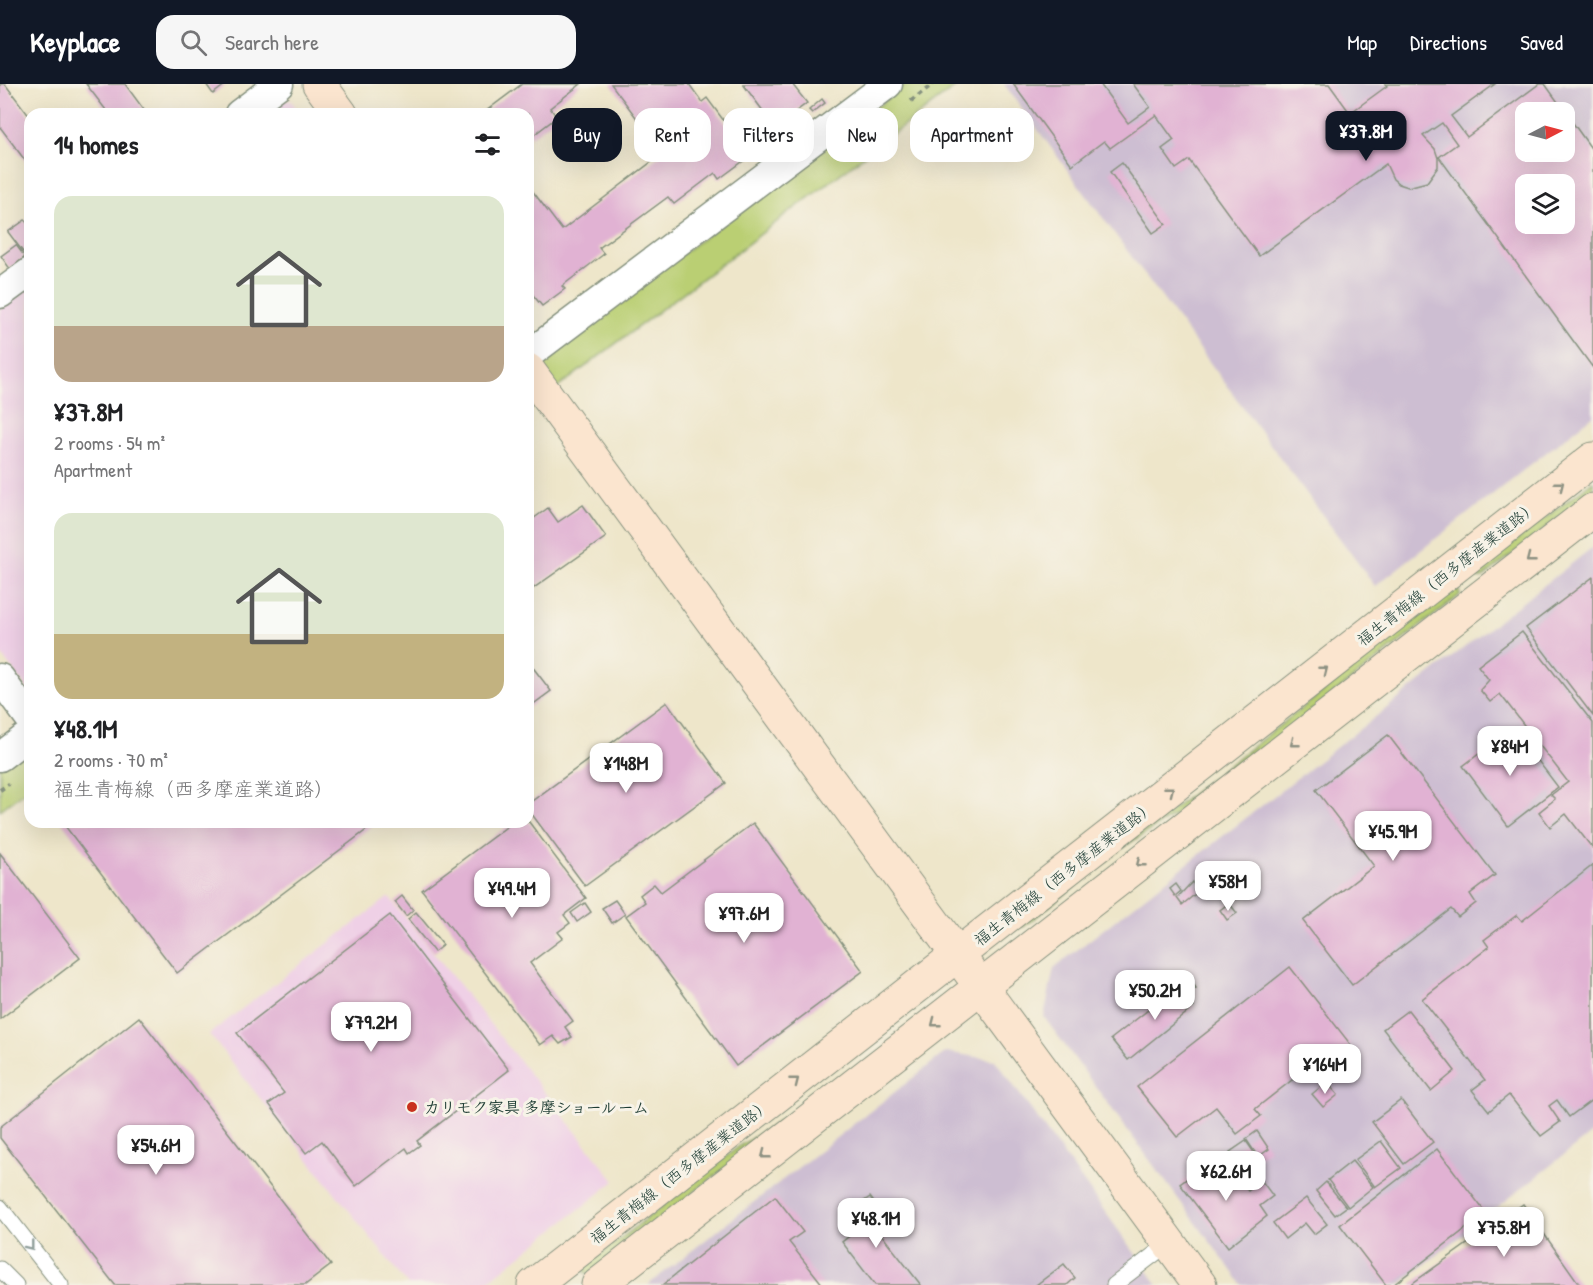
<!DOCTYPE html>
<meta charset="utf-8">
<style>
:root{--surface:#fff;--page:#f6f6f6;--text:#202124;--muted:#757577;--accent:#111827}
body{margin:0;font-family:"Patrick Hand","Klee One",sans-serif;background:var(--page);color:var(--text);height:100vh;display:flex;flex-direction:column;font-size:22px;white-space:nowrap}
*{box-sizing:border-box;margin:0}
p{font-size:20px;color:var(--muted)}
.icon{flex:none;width:33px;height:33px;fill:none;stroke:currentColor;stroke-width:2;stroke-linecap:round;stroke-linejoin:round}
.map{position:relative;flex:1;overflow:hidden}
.details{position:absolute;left:24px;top:24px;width:510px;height:720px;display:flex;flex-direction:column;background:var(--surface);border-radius:18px;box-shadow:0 6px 24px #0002}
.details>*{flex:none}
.guide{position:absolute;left:552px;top:24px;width:570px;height:54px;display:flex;gap:12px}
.needle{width:39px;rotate:84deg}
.buttons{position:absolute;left:1515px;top:18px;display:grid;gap:12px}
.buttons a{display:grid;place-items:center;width:60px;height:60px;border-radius:12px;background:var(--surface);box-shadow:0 6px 24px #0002;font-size:30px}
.price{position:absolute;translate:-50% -51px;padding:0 14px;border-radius:12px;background:#fff;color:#222;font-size:20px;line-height:39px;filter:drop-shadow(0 2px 3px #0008)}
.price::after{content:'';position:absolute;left:50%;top:36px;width:18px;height:14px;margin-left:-9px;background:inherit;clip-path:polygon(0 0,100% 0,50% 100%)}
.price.current{background:var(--accent);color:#fff}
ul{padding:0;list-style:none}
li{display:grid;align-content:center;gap:12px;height:318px;padding:0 30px}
li span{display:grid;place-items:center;height:186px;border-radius:18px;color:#555}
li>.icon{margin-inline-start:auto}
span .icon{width:108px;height:108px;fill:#fffc;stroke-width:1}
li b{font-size:26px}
h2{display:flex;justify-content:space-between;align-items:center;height:72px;padding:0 30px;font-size:26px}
.tag{padding:0 21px;border-radius:18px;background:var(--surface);box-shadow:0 6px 24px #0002;font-size:21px;line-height:54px}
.tag.current{background:var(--accent);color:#fff}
header{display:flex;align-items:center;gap:36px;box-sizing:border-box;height:84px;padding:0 30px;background:var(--accent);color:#fff}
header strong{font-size:28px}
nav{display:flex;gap:33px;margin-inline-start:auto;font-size:21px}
.search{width:420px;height:54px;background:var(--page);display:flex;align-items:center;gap:15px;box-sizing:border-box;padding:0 21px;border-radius:18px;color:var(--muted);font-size:22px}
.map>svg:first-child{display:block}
.built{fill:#efd0e6}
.industrial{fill:#cdbed2;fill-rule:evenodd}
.green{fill:#bacf73;stroke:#6c8654;stroke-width:1.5}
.building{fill:#e1b2d3;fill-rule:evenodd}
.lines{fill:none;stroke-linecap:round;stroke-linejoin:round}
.lane-casing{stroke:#86927f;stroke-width:17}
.street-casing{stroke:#86927f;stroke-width:31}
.secondary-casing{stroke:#86927f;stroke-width:35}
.path{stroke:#86927f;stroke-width:4;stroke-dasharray:4.5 4.5;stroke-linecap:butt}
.lane{stroke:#fff;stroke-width:15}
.street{stroke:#fff;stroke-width:28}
.secondary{stroke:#fbe5cf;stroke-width:33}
.oneway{stroke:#8d9182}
.oneway2{stroke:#8f9e9a}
.poi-dot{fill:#c8321e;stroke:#f7f3e8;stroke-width:2}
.labels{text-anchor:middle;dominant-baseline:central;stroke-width:6;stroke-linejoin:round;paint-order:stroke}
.street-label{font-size:16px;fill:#1f3d34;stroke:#f7f3e8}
.poi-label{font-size:16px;font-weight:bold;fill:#1f3d34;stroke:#f7f3e8;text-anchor:start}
</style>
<header>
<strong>Keyplace</strong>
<div class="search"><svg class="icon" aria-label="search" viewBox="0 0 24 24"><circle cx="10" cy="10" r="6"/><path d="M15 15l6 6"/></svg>Search here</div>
<nav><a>Map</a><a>Directions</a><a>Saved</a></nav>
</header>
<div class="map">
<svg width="1593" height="1201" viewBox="0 0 1593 1201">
<rect width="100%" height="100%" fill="#f7f3e8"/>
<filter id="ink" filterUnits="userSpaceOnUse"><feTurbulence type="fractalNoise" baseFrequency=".0167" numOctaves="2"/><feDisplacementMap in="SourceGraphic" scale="12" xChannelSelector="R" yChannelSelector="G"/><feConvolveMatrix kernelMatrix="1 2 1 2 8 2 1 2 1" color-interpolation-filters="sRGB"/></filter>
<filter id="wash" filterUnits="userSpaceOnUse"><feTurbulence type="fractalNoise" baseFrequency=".008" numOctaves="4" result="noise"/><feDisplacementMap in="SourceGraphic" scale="24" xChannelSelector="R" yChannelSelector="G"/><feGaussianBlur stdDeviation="1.35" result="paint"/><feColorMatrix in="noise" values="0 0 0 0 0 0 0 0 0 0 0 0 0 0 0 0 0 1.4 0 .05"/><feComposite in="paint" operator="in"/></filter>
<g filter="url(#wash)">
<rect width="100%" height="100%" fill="#eee6ca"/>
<!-- built -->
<g class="built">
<polygon points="278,15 291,17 301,30 258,30"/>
<polygon points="30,202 30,609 0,569 0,225"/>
<polygon points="389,813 615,1097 483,1201 408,1201 209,950"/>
</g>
<!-- industrial -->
<g class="industrial">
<path d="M 1004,0 L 1593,0 L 1593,332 L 1375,502 ZM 1526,28 L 1564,28 L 1564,68 L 1526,68 ZM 1526,100 L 1564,100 L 1564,140 L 1526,140 Z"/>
<polygon points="1593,463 1593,1048 1399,1201 1242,1201 1044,933 1054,884"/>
<polygon points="946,968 995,976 1158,1201 648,1201"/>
</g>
<!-- green -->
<g class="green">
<polygon points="907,0 959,0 528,326 528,286"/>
<polygon points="1593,397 1593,407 1482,494 1478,494 1478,486"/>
<polygon points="1454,505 1458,505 1460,511 1194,719 1126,761 1023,843 1020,840 1124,759 1172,726"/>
<polygon points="30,660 30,703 0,726 0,683"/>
<polygon points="802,1024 589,1190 585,1189 584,1183 741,1061"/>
</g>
<g id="blocks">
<!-- building -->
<g class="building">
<polygon points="0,0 5,0 30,33 30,83 0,43"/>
<polygon points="86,0 125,0 147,30 109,30"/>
<polygon points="206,0 226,0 213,10"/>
<polygon points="522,0 581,0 550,24 557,33 531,53 528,49 528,30 482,30"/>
<polygon points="611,0 689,0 702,18 707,14 750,72 719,95 715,89 674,120 668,113 599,164 604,170 562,202 565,205 542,222 528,205 528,101 562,146 663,69"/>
<polygon points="743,0 792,0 807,19 775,43"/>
<path d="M 1013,0 L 1100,0 L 1128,39 L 1150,23 L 1133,0 L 1329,0 L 1350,29 L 1387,2 L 1385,0 L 1495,0 L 1451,32 L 1467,53 L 1539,0 L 1545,0 L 1593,67 L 1593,284 L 1439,73 L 1457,60 L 1442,39 L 1423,52 L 1435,65 L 1438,74 L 1438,83 L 1427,98 L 1408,103 L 1399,100 L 1393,95 L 1386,80 L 1259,172 L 1189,76 L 1176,85 L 1162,65 L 1174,56 L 1156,31 L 1110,64 L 1104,57 L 1072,81 ZM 1526,28 L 1564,28 L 1564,68 L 1526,68 ZM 1526,100 L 1564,100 L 1564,140 L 1526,140 Z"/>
<polygon points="822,15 825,19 812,29 809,26"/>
<polygon points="1122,79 1166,140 1153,149 1110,88"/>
<polygon points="25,136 30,143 30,163 23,168 8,148"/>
<polygon points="16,161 25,173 10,185 1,172"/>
<polygon points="583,421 606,453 528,508 528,434 530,437 548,424 558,438"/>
<polygon points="1593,493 1593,632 1526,544"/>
<polygon points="1522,548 1593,639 1593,765 1566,730 1550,743 1539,728 1555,715 1551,711 1568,698 1500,610 1490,618 1480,606 1489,596 1478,582"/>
<polygon points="528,577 551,607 528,624"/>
<polygon points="667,618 726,699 585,802 528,725 528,720"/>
<polygon points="1513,644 1558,703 1508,742 1463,682"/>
<polygon points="1388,651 1495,791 1470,810 1476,819 1458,833 1451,825 1352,901 1303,837 1374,782 1316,706"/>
<polygon points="62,738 377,738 177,889"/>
<polygon points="513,738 529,738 586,814 564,831 570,839 558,848 563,854 530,879 573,937 565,943 572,953 560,960 553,952 540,961 422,806"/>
<polygon points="753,739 863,887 736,982 626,832 645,818 640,811 654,800 661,808"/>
<polygon points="0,769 80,874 0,935"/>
<polygon points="1593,781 1593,1015 1569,1033 1557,1016 1549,1022 1560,1038 1541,1052 1509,1011 1489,1027 1472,1006 1485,996 1422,915 1489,863 1484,856 1517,831 1522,837"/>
<polygon points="1192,798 1199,807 1182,821 1177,814"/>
<polygon points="1176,800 1181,807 1175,812 1170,805"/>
<polygon points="402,812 413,826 406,832 395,818"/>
<polygon points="615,816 625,830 612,839 602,824"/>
<polygon points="585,819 591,828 577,838 571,829"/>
<polygon points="1229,819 1237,829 1227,836 1220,826"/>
<polygon points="416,828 443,861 434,868 408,835"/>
<polygon points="390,831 509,986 417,1057 420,1061 409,1069 406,1064 356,1102 322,1057 306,1069 269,1020 284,1009 237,949"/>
<polygon points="1290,883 1351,961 1306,996 1301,989 1255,1025 1261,1032 1237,1050 1216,1023 1177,1053 1137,1003"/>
<polygon points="1189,894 1196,904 1185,912 1194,923 1128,976 1111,955"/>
<polygon points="1408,926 1455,987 1431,1007 1383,945"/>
<polygon points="139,933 331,1181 305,1201 115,1201 0,1054 0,1043"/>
<polygon points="1327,998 1338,1011 1323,1023 1312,1010"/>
<polygon points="1401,1016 1433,1058 1404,1080 1372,1038"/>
<polygon points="1257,1047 1269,1065 1258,1073 1246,1055"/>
<polygon points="1246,1057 1258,1074 1243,1085 1230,1068"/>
<polygon points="1381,1057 1401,1084 1375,1103 1355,1076"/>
<polygon points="1437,1065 1486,1129 1393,1201 1386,1201 1340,1141"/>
<polygon points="1213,1075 1235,1105 1242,1099 1248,1107 1261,1096 1273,1112 1260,1122 1267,1132 1228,1163 1180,1100"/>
<polygon points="1352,1077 1373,1103 1348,1123 1328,1096"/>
<polygon points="1326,1098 1346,1123 1335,1131 1316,1107"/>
<polygon points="775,1112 803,1148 789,1158 823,1201 662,1201"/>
<polygon points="870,1113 882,1129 877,1133 887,1146 881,1150 921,1201 875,1201 842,1158 862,1142 850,1127"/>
<polygon points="1306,1114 1327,1140 1314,1150 1305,1139 1285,1155 1273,1139"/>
<polygon points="1523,1120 1580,1201 1410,1201"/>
<polygon points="1064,1180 1075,1194 1067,1201 1036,1201"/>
</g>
</g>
</g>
<g filter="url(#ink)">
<use href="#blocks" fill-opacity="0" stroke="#86927f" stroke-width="1.5"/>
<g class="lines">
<!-- lane casing -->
<g class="lane-casing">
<g id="lane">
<polyline points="0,1123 61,1201"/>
<polyline points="0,1185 16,1201"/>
<polyline points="1114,1201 1169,1159"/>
</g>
</g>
<!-- street casing -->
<g class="street-casing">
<g id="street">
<polyline points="239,30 279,0"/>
<polyline points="0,210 30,188"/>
<polyline points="528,271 888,0"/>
<polyline points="0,594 30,635"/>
<polyline points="0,673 30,650"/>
</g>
</g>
<!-- secondary casing -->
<g class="secondary-casing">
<g id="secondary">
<polyline points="319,0 341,30"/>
<polyline points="528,286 1200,1201"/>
<polyline points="534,1201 1593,375"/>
<polyline points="598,1201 1593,426"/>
</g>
</g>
<!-- path -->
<g class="path">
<polyline points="911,17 933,0"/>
<polyline points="0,706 9,700"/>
</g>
<!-- lane -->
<use href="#lane" class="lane"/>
<!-- street -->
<use href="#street" class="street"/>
<!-- secondary -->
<use href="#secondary" class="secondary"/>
</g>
<!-- one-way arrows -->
<defs><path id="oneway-chevron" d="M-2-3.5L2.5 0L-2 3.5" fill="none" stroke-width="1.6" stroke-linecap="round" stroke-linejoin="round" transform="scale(1.5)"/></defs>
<g class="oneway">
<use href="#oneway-chevron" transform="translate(1560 401) rotate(-38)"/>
<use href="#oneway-chevron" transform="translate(1530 475) rotate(142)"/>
<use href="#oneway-chevron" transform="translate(1324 586) rotate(-38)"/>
<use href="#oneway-chevron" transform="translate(1294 659) rotate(142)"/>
<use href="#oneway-chevron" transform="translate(1170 706) rotate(-38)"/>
<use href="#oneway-chevron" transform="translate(1140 779) rotate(142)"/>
<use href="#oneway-chevron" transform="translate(935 939) rotate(142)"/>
<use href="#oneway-chevron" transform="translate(795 997) rotate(-38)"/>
<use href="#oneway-chevron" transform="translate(765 1071) rotate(142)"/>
</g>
<use class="oneway2" href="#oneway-chevron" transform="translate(30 1162) rotate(52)"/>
</g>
<!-- markers -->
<circle class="poi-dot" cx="412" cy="1023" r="6"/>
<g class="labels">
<!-- street labels -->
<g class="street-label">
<text transform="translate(1447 489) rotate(-38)">福生青梅線（西多摩産業道路）</text>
<text transform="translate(1064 789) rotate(-38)">福生青梅線（西多摩産業道路）</text>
<text transform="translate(680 1087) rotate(-38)">福生青梅線（西多摩産業道路）</text>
</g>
<!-- poi labels -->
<g class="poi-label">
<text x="424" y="1023">カリモク家具 多摩ショールーム</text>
</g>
</g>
</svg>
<div class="buttons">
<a><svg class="needle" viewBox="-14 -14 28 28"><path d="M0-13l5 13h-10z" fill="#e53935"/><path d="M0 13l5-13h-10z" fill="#757577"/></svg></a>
<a><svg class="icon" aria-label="layers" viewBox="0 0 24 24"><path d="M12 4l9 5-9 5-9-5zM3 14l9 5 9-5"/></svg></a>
</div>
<b class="price current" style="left:1366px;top:78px">¥37.8M</b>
<b class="price" style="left:1510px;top:693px">¥84M</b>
<b class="price" style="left:626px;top:710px">¥148M</b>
<b class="price" style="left:1393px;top:778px">¥45.9M</b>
<b class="price" style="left:1228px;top:828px">¥58M</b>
<b class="price" style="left:512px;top:835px">¥49.4M</b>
<b class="price" style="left:744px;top:860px">¥97.6M</b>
<b class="price" style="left:1155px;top:937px">¥50.2M</b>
<b class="price" style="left:371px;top:969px">¥79.2M</b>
<b class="price" style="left:1325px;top:1011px">¥164M</b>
<b class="price" style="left:156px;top:1092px">¥54.6M</b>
<b class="price" style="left:1226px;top:1118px">¥62.6M</b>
<b class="price" style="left:876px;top:1165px">¥48.1M</b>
<b class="price" style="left:1504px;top:1174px">¥75.8M</b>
<div class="guide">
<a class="tag current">Buy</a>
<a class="tag">Rent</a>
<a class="tag">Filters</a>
<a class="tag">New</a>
<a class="tag">Apartment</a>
</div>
<section class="details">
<h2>14 homes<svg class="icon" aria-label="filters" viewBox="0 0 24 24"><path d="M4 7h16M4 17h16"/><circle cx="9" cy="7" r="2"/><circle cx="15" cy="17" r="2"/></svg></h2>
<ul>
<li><span style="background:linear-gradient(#dfe7d0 70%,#b9a48a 0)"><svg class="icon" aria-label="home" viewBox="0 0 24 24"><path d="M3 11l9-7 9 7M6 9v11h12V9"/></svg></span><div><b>¥37.8M</b><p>2 rooms · 54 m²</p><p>Apartment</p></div></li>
<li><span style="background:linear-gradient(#dfe7d0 65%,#c2b280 0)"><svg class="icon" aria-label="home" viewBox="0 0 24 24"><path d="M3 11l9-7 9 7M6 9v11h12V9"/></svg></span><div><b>¥48.1M</b><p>2 rooms · 70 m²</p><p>福生青梅線（西多摩産業道路）</p></div></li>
</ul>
</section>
</div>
